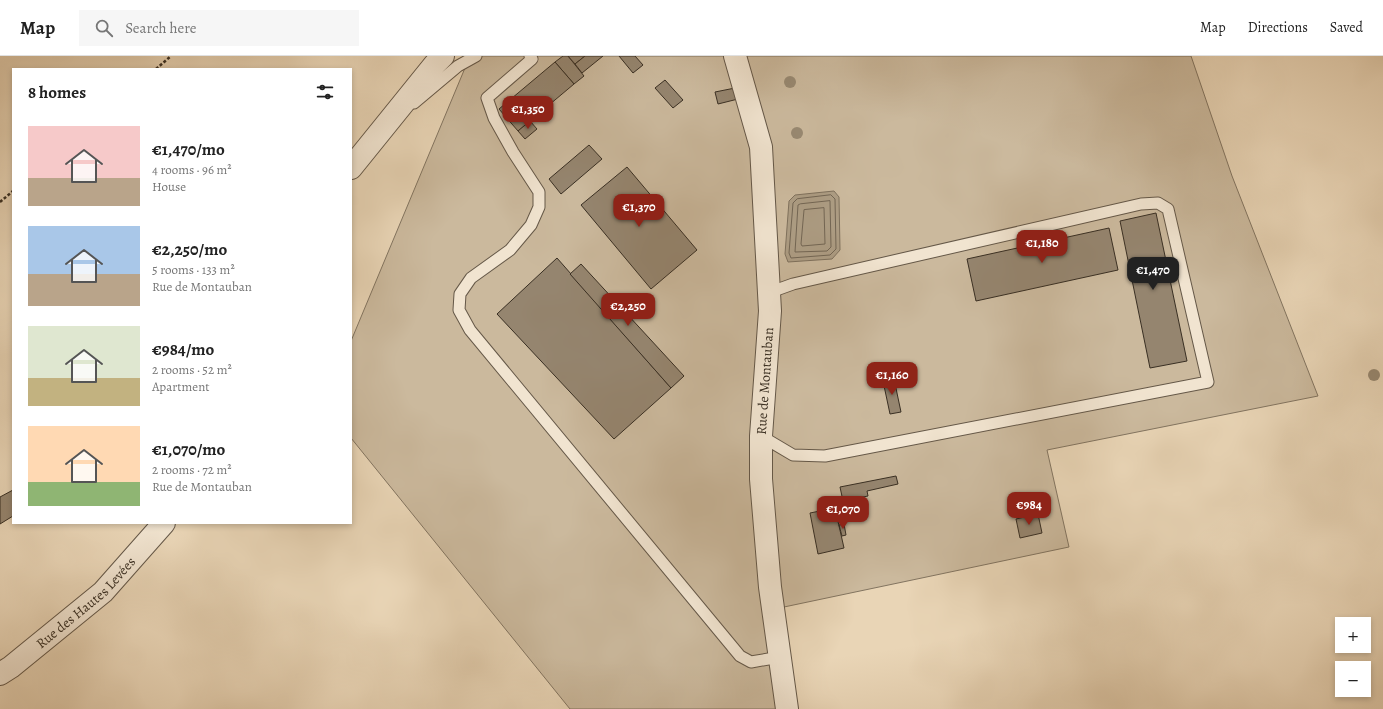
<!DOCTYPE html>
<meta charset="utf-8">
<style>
:root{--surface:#fff;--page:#f6f6f6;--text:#222;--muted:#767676;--line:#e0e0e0;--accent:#8f2418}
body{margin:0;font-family:Alegreya,serif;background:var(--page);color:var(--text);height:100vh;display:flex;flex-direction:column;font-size:15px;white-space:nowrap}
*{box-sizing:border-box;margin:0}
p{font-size:13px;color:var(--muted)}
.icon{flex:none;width:22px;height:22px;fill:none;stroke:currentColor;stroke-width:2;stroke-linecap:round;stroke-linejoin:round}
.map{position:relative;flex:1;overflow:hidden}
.side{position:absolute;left:12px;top:12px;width:340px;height:456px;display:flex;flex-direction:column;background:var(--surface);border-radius:0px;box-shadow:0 2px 6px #0003}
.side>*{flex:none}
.controls{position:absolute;left:1335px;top:561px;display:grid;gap:8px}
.controls a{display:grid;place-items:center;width:36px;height:36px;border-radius:0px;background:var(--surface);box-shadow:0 2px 6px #0003;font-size:20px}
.price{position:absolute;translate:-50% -34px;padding:0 9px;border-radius:8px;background:var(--accent);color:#fff;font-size:13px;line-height:26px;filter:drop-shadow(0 1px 2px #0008)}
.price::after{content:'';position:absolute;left:50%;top:24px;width:12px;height:9px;margin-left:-6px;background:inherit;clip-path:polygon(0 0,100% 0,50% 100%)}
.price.selected{background:#222;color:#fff}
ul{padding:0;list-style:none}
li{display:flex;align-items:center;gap:12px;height:100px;padding:0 16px}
li span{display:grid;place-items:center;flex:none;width:112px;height:80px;border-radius:0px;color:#555}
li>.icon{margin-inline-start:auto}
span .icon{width:48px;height:48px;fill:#fffc;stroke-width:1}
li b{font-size:17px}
h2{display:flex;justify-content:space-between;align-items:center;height:48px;padding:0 16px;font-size:17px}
header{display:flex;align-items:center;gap:24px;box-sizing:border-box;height:56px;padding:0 20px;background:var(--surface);border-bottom:1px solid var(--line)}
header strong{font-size:19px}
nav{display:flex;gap:22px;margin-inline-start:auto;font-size:14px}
.search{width:280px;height:36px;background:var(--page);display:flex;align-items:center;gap:10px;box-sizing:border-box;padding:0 14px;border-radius:0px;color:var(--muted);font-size:15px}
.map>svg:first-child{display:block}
.green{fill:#cbb99d;stroke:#827460}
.water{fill:#ad9d84;stroke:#7f715d}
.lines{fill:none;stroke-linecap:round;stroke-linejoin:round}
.shore{stroke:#736654;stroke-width:1}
.building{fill:#95856f;stroke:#392f23}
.service-casing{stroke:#655848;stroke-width:13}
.minor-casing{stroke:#655848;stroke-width:24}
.path{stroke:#392f23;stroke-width:2.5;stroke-dasharray:3 2;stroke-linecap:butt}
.service{stroke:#f1e4d0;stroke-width:11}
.minor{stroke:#f1e4d0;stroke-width:22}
.tree{fill:#988972}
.labels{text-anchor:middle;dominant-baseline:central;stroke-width:4;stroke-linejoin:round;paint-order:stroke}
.street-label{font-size:14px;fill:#392f23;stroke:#f1e4d0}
</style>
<header>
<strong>Map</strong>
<div class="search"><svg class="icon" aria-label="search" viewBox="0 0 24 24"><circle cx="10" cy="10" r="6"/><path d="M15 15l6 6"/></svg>Search here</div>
<nav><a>Map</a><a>Directions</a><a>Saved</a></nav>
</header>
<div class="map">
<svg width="1383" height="653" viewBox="0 0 1383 653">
<rect width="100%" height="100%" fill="#e9d5b6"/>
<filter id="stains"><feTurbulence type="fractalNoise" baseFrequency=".005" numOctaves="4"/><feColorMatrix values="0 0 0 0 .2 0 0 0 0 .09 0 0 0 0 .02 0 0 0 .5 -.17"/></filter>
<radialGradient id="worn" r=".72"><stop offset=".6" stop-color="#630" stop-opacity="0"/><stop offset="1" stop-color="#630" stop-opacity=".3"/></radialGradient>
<!-- green -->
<polygon class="green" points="470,0 1191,0 1232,120 1318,340 1047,394 1069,491 765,555 780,653 570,653 351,382 351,285"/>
<!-- water -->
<polygon class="water" points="834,135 839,141 840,194 832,203 788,206 785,198 789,145 795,139"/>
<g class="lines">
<!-- shore -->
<g class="shore">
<polygon points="831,139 835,143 836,193 830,199 791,202 789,197 793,147 797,143"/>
<polygon points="830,145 831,191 827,195 795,196 798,149 800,148"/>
<polygon points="824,152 825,188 802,190 801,188 804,154"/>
</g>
</g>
<!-- building -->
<g class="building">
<polygon points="563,0 568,0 584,20 574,28 555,6"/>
<polygon points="568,0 585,0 575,8"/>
<polygon points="585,0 603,0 582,17 575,8"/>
<polygon points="619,0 635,0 643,9 633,17"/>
<polygon points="555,6 574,28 518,75 499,53"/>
<polygon points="665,24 683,44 673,52 655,32"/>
<polygon points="735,32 738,43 718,48 715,36"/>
<polygon points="530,65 537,73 525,83 518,75"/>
<polygon points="589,89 602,103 561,138 549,123"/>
<polygon points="627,111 697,194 651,233 581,149"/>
<polygon points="1156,157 1187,305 1150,312 1120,165"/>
<polygon points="1109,172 1118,214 976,245 967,203"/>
<polygon points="557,202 671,332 614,383 497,258"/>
<polygon points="581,208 684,320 671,332 570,218"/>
<polygon points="894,323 901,356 890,358 883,325"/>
<polygon points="896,420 898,428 867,435 868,440 843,445 840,431"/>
<polygon points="13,434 13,460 0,468 0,441"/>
<polygon points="835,452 844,492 818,498 810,457"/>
<polygon points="1038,458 1042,477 1020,482 1016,463"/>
<polygon points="844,468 846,479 842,480 839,469"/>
</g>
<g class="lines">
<!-- service casing -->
<g class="service-casing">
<g id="service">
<polyline points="530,0 532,3 487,42 494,62 513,96 539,136 539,151 531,169 510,194 471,222 460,238 459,254 470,274 740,600 751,606 780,601"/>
<polyline points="414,47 458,10 476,0"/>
<polyline points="761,380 793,399 825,400 1208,326 1168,153 1158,147 1141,148 793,228 768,237"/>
</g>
</g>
<!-- minor casing -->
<g class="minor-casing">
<g id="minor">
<polyline points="735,0 761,91 770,255 761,380 761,423 770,531 787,653"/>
<polyline points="351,112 435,8 443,0"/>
<path id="s1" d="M 0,618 L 11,611 L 103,536 L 164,467"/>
</g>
</g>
<!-- path -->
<g class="path">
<polyline points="156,13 171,0"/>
<polyline points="0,146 13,135"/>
</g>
<!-- service -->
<use href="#service" class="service"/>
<!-- minor -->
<use href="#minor" class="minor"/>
</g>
<!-- trees -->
<g class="tree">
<circle cx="790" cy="26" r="6"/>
<circle cx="797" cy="77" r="6"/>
<circle cx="1374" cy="319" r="6"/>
</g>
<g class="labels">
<!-- street labels -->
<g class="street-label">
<text transform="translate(765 325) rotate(-86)">Rue de Montauban</text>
<text stroke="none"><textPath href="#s1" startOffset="112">Rue des Hautes Levées</textPath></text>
</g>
</g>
<rect width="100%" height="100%" filter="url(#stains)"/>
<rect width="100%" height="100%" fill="url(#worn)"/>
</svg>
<div class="controls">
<a>+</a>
<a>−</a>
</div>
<b class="price" style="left:528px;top:74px">€1,350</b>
<b class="price" style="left:639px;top:172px">€1,370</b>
<b class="price" style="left:1042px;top:208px">€1,180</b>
<b class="price selected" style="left:1153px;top:235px">€1,470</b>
<b class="price" style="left:628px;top:271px">€2,250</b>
<b class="price" style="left:892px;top:340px">€1,160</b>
<b class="price" style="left:1029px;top:470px">€984</b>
<b class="price" style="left:843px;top:474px">€1,070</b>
<section class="side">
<h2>8 homes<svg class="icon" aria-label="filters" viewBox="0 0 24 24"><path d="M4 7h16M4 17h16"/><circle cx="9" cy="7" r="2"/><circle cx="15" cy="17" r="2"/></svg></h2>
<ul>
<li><span style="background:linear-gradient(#f6c9c9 65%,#b9a48a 0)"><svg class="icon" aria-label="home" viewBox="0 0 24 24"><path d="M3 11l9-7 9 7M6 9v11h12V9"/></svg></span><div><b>€1,470/mo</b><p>4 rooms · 96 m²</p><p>House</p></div></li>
<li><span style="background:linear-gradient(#a9c7e8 60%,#b9a48a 0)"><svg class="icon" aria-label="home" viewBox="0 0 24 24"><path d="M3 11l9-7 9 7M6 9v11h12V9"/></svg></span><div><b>€2,250/mo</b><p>5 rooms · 133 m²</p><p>Rue de Montauban</p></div></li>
<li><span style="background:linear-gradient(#dfe7d0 65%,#c2b280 0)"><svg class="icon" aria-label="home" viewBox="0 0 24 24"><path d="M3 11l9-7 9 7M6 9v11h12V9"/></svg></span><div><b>€984/mo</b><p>2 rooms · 52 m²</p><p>Apartment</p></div></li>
<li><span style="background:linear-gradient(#ffd9b3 70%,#8fb573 0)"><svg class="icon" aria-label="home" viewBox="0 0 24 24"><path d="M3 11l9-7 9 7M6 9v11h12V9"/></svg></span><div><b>€1,070/mo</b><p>2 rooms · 72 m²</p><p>Rue de Montauban</p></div></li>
</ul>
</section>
</div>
